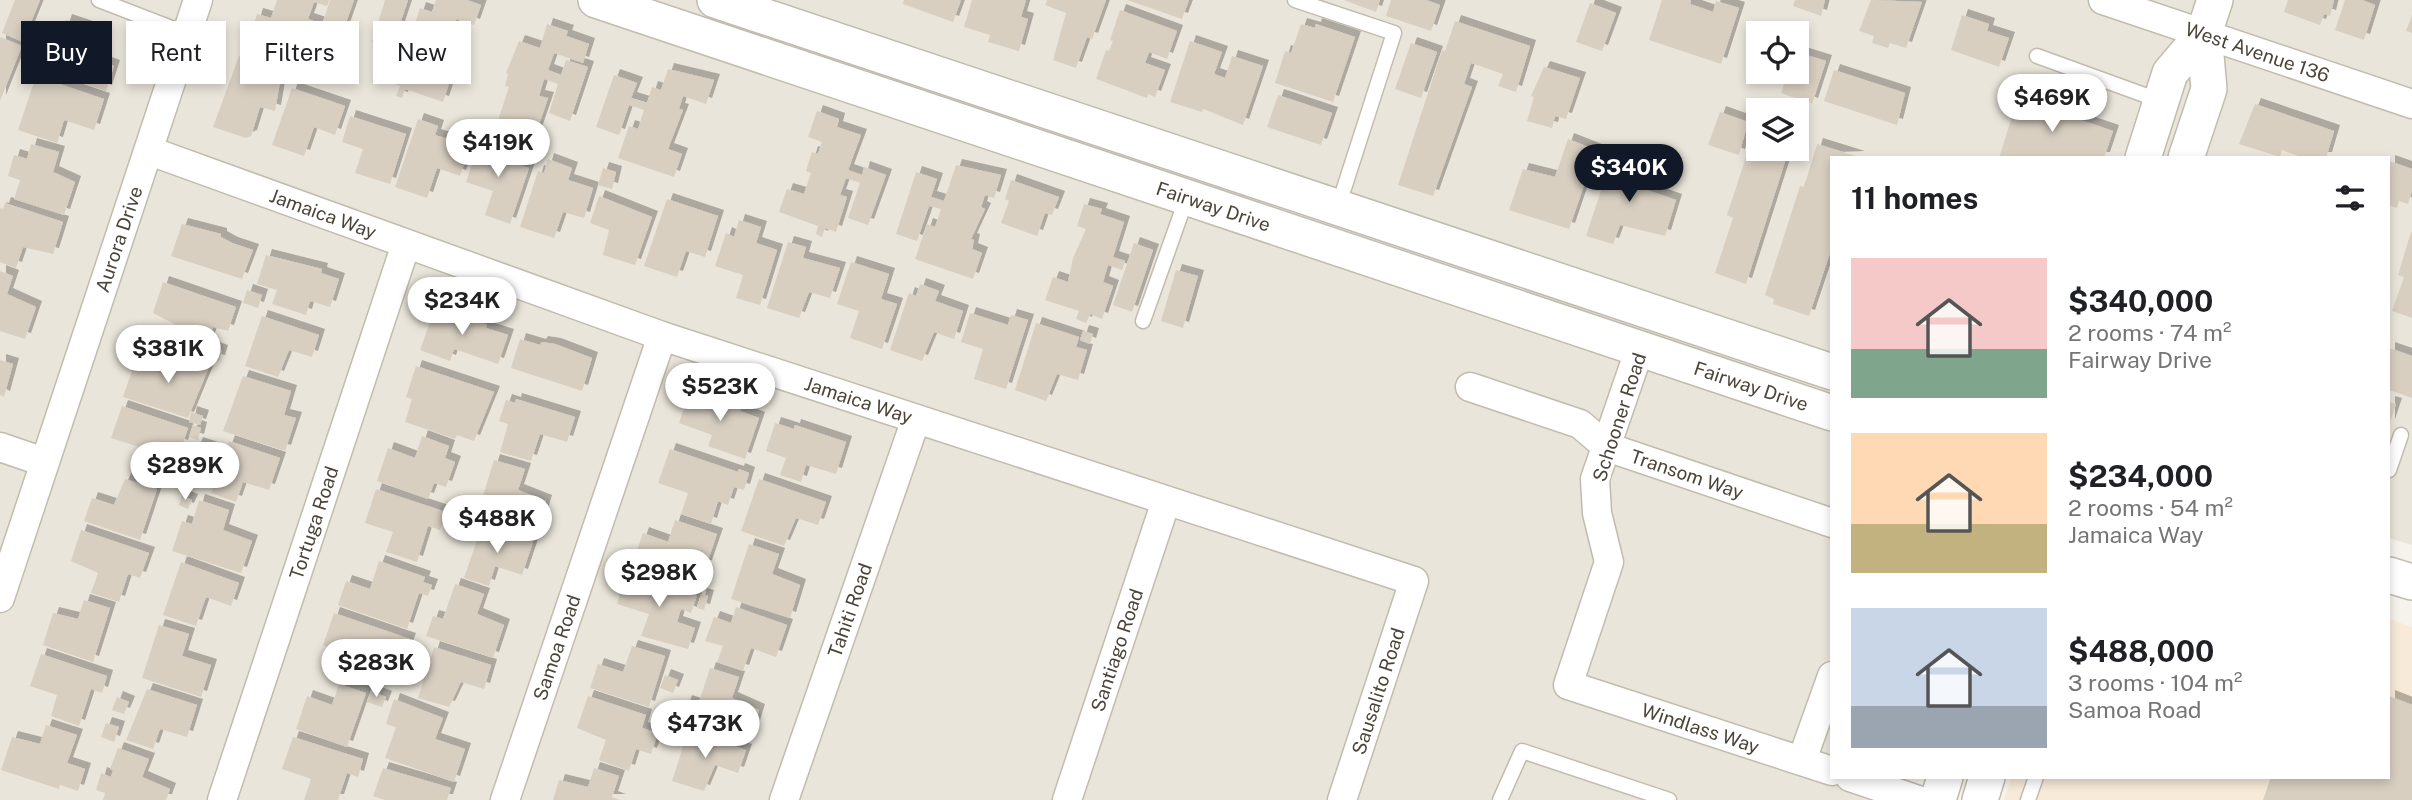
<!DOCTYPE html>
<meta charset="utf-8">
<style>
:root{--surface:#fff;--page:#f2f2f2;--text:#202124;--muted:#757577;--accent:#111827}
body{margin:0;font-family:"Public Sans",sans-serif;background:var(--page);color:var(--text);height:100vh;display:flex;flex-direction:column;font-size:26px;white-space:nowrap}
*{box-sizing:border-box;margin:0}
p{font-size:23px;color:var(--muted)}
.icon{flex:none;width:38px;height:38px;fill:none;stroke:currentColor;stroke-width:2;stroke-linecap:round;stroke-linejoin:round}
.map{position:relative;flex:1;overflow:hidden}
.side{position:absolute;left:1830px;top:156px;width:560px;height:623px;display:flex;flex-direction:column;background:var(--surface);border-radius:0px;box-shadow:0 4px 10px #0003}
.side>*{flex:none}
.hud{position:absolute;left:21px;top:21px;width:665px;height:63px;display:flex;gap:14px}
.controls{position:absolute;left:1746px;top:21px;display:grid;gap:14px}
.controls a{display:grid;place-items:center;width:63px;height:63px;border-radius:0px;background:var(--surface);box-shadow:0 4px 10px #0003;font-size:35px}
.price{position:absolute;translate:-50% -60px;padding:0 16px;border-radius:24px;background:#fff;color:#222;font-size:23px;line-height:46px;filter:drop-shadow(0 2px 4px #0008)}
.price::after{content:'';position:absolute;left:50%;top:42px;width:21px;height:16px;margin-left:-10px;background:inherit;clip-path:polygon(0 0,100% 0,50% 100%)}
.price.current{background:var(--accent);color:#fff}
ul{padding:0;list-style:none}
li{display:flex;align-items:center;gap:21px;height:175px;padding:0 21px}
li span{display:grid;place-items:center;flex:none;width:196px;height:140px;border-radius:0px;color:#555}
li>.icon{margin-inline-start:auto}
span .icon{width:84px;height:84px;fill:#fffc;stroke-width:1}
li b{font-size:30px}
h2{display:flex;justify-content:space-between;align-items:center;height:84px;padding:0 21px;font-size:30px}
.chip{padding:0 24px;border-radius:0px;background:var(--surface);box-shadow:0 4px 10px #0003;font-size:24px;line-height:63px}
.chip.current{background:var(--accent);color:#fff}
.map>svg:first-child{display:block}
.residential{fill:#eae5da;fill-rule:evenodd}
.commercial{fill:#f7ead8}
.building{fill:#d8cfc1;filter:url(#shadow)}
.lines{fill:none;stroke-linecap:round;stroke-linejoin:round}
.service-casing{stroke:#c2bbae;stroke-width:17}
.minor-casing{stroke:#c2bbae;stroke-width:31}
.tertiary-casing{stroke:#c2bbae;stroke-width:38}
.service{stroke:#fff;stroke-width:14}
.minor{stroke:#fff;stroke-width:28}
.tertiary{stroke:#fff;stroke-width:35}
.labels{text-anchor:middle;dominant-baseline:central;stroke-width:7;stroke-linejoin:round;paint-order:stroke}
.street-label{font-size:19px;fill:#4b4439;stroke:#fff}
</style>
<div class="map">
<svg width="2412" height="800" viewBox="0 0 2412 800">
<defs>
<filter id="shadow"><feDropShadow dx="6" dy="-6" stdDeviation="0" flood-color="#0004"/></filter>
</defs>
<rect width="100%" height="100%" fill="#f6f3ec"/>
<!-- residential -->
<path class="residential" d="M 0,0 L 2412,0 L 2412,545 L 2389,538 L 2389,158 L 1832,158 L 1832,777 L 1911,777 L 1903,800 L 0,800 ZM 1759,33 L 1797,33 L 1797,72 L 1759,72 ZM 1759,110 L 1797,110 L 1797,149 L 1759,149 Z"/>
<!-- commercial -->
<polygon class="commercial" points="2389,619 2412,627 2412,800 2004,800 2012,777 2389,777"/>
<!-- building -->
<g class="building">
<polygon points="15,0 40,0 23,42 2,33"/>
<polygon points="277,0 329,0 327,6 314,2 308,19 320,23 309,56 294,51 290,62 284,60 287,50 250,37 257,14 271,18"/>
<polygon points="330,0 354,0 342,34 321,28"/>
<polygon points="385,0 408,0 392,48 372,42"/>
<polygon points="436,0 467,0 481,5 474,25 456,19 442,64 451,68 448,77 451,78 443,102 405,89 402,98 396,96 400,86 386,81 397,49 406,52 420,8 432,12"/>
<polygon points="904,0 961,0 953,22 903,4"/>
<polygon points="972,0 1026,0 1021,17 1028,19 1019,51 988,42 990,35 964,27"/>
<polygon points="1047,0 1106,0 1092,39 1087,37 1076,68 1053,60 1066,13 1045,5"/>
<polygon points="1127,0 1189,0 1182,19"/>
<polygon points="1344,0 1380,0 1376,12"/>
<polygon points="1391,0 1426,0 1440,5 1431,31 1386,16"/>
<polygon points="1662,0 1691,0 1690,4 1713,12 1716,1 1739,8 1721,64 1649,40"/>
<polygon points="1795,0 1825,0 1821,16 1793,6"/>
<polygon points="1871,0 1922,2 1906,48 1890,43 1888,48 1872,43 1874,36 1859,31"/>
<polygon points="2288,0 2334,0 2330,16 2324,14 2320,25 2284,12"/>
<polygon points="2345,0 2362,0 2375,5 2364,40 2335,30"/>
<polygon points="1590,3 1616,13 1602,51 1576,42"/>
<polygon points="1120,10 1177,31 1167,59 1149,52 1145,63 1165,70 1155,97 1148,94 1147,98 1096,79 1106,50 1109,51 1113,41 1110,40"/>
<polygon points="1962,15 1989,24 1987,31 2009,38 1999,67 1951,50"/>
<polygon points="2412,15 2412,33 2406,31"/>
<polygon points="66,20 99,31 92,58 114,66 106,91 49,72"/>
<polygon points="1455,21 1530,46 1516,92 1498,86 1503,74 1471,63 1464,84 1472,87 1433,196 1398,185 1442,50 1445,51"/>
<polygon points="547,24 568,31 566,36 589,44 583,63 554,53 548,70 561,75 566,60 588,67 570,121 549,113 558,84 544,79 539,96 548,98 536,133 524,129 521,137 513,135 515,126 498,120 509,87 505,86 508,74 506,73 519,41 540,48"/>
<polygon points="1301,24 1315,28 1316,24 1355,37 1333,102 1275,83 1285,51 1291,53"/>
<polygon points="0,37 22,46 0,101"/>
<polygon points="1190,41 1222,52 1214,74 1225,78 1232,56 1263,66 1243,125 1203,109 1202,112 1170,102"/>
<polygon points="1411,43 1437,52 1421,98 1395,89"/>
<polygon points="1797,52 1826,61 1812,104 1781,93 1788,72 1797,72"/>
<polygon points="239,56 282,70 275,111 260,107 251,136 246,138 213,127"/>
<polygon points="32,61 40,63 36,71 29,68"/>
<polygon points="1544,67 1580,78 1566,119 1555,116 1552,128 1527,121 1534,97 1531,96"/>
<polygon points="668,69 714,80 706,104 683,96 679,109 683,110 668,149 682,154 674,177 618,158 629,126 638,129 644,110 629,105 619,135 596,127 614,75 637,83 631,98 647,103 652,87 661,90"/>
<polygon points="1834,70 1905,93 1897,125 1824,101"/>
<polygon points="36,76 104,99 94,130 64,120 57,143 18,130"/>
<polygon points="292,88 345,106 335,135 314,127 304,156 272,145"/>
<polygon points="2019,94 2062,109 2060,113 2113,131 2104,158 1999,158"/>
<polygon points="1278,95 1332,113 1321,145 1267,127"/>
<polygon points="2255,104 2334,131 2326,158 2304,158 2282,150 2280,157 2239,144"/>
<polygon points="817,111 839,119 837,127 861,135 848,170 862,175 864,167 886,175 868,225 848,218 860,183 846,178 840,195 847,197 836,232 825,228 822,237 816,234 818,226 779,212 787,189 804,194 811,173 806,171 812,152 818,154 822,142 808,137"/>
<polygon points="1720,112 1748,122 1739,155 1708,145"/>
<polygon points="350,116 406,134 390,184 355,173 363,149 342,142"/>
<polygon points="418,119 438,126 435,135 470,146 460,176 437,168 427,198 395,187"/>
<polygon points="1758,120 1759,149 1789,149 1746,284 1715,273 1733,218 1727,215"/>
<polygon points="481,138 513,149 509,161 529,168 510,224 485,215 493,191 466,182"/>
<polygon points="1568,139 1596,150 1569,229 1509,210 1523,169 1555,177"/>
<polygon points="31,144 59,152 53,172 75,182 64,215 14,199 20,180 8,176 14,155 27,159"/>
<polygon points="1817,144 1859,157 1832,158 1832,247 1809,316 1773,304 1774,299 1765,295 1800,186 1804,187"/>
<polygon points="1612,157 1650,170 1644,189 1676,200 1665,236 1620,225 1613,244 1586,236"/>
<polygon points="548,159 572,168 568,180 593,188 584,218 563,212 554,238 520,227 538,171 544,173"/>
<polygon points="2389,161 2412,169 2412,191 2408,204 2399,201 2397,208 2389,205"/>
<polygon points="956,165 1001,175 994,198 985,195 981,207 985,209 971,239 974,240 972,249 982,253 973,279 915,259 927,224 935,227 941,209 929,206 917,241 896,234 916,172 937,179 931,197 944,201"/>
<polygon points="603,168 616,172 612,189 598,185"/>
<polygon points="1011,180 1059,197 1052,215 1045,213 1037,236 1001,223 1009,201 1005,199"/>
<polygon points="599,196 652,217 635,265 603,255 609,230 590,223"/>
<polygon points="667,199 718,216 705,257 686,251 677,277 644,266"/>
<polygon points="5,203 63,222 53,254 23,247 16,268 0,262 0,208 3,209"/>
<polygon points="1084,204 1102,209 1100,214 1124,222 1113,257 1125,261 1122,270 1108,265 1103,282 1113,286 1102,319 1090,314 1086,323 1076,319 1079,311 1045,300 1053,277 1068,282 1073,258 1086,229 1077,226"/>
<polygon points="739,220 761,227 756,243 777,250 760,305 736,298 743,275 715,266 726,233 734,237"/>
<polygon points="182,224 221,234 221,237 232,243 253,250 242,279 171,256"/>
<polygon points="2411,232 2412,232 2412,318 2392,311 2404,277 2398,275"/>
<polygon points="788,242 806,247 803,258 840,268 830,298 809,292 799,318 767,308"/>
<polygon points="1134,243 1153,250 1132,312 1113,305"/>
<polygon points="266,255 322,269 321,273 339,279 330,307 310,301 306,315 272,304 277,290 257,284"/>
<polygon points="851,262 889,274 881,299 897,304 882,349 850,338 859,311 837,304"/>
<polygon points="1176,270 1198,276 1183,328 1161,321"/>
<polygon points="0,271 13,276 7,294 36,307 25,339 0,331"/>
<polygon points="163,282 236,307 228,331 213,327 203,356 172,345 178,326 153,313"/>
<polygon points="920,284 939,291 935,301 963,311 954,339 934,332 922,361 890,350 909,293 916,296"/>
<polygon points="247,290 262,295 258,308 243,303"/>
<polygon points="435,308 473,317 487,325 486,328 508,335 498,364 454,349 450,361 420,350"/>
<polygon points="970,313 1008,325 1011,315 1028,320 1006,389 974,379 983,349 961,342"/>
<polygon points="262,316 319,335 312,357 289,350 278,377 245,366"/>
<polygon points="1036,323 1079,337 1076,347 1087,350 1078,380 1057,374 1046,401 1015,390"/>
<polygon points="1083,331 1093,334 1090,344 1080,340"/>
<polygon points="520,339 540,345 542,342 555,344 592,358 582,391 511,368"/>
<polygon points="211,347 222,351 219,361 208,358"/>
<polygon points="2389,348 2412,356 2412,398 2389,390"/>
<polygon points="167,353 209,367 188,418 123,397 134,365 161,372"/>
<polygon points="0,360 13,364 4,397 0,395"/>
<polygon points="416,366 494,392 474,441 457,435 455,439 405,422 412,399 406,397"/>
<polygon points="243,376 291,391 284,415 296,418 285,451 223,431"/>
<polygon points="690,391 741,407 740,411 759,418 745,459 708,446 712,435 679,423"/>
<polygon points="516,399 575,417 567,442 540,434 531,461 500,452 508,424 499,421 506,400 515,403"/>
<polygon points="2389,402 2396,404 2389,425"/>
<polygon points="122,406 188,428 182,446 171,442 159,478 132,469 139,447 111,438"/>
<polygon points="191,412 203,416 200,425 189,422"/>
<polygon points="775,423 794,429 795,425 846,442 836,474 806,465 801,482 780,475 786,458 766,451"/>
<polygon points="193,425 201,428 198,440 189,437"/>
<polygon points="422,436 449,446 445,458 455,462 446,487 434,483 428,499 377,481 388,448 415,458"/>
<polygon points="229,441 280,458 269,490 243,482 236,502 211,493 219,470 209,467 206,475 188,469 197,443 215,449 214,454 223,457"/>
<polygon points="670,449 738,472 739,469 749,473 744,490 734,487 728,505 718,501 711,524 681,514 688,493 658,483"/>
<polygon points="494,460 525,469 518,490 546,501 536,534 477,515"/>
<polygon points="125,479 157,489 140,540 84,521 92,498 114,505"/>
<polygon points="759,479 826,502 818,525 796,518 784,546 741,531"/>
<polygon points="376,489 446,512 440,530 428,526 417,562 386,552 393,532 365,523"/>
<polygon points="182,496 192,500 188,509 179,505"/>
<polygon points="199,500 229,510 223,530 252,541 241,573 172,551 182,521 192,524"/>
<polygon points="675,520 717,534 706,566 687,568 682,582 632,565 643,533 668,542"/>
<polygon points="482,525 533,542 522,575 495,566 489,586 464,578"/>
<polygon points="81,530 149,553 140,578 128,574 119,602 91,593 98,573 71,561"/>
<polygon points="749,544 779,554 772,574 800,585 790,618 731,599"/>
<polygon points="379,561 425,577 423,582 432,585 428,596 419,593 407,629 338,605 346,581 370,589"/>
<polygon points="181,562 239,583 231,606 206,597 196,626 163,615"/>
<polygon points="627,572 697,595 691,613 681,609 677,622 695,628 688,649 641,636 649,614 617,604"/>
<polygon points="455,584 484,594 477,614 504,625 493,658 426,636 433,616 443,619"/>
<polygon points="701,594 708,596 704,610 697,608"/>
<polygon points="84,600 110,608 93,662 43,645 53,613 78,619"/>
<polygon points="736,607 787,625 776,657 751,648 743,671 717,662 723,646 705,641 714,617 731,623"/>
<polygon points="334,613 410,639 401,663 388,659 379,687 344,675 351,655 323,645"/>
<polygon points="159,625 189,634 182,656 211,665 201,697 142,678"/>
<polygon points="632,646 665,656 649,707 590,688 598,664 623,672"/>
<polygon points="434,647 491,665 484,689 461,682 449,707 418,698"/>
<polygon points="41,654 107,676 102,693 91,689 79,726 51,716 57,695 30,686"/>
<polygon points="710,668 739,677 732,698 759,710 749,742 680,719 686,701 698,705"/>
<polygon points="665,675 678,680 673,693 660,688"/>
<polygon points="339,684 366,693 347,747 296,729 307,696 332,705"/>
<polygon points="147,689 197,705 187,737 160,729 153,749 126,740"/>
<polygon points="371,691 386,697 382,707 367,702"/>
<polygon points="588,696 646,715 642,728 658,733 651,754 636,749 629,771 599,760 606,740 577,728"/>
<polygon points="2389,696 2412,705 2412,800 2263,800 2271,777 2389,777"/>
<polygon points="117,697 129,702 124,714 112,710"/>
<polygon points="394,699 443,718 435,739 465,749 454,782 385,758 396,727 386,724"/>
<polygon points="106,723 119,727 114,742 101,737"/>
<polygon points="46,725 77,735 67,763 85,769 78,791 60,785 59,789 1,770 12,737 40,744"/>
<polygon points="688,731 746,750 738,773 715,765 704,791 672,781"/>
<polygon points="293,737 363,759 358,777 347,773 338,800 304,800 311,779 282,769"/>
<polygon points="118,748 149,759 142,777 170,789 166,800 103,800 105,793 96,790 101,773 111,777 113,770 110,769"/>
<polygon points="383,768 451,788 447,800 385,800 373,796"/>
<polygon points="594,768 619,776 612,797 620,800 553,800 559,780 588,787"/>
</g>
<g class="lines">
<!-- service casing -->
<g class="service-casing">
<g id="service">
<polyline points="99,0 187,34"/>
<polyline points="1295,0 1394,33 1338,207"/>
<polyline points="2037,56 2161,101"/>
<polyline points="1143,321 1187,197"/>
<polyline points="2389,470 2401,435"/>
<polyline points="1500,800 1522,751 1669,800"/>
<polyline points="2028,800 2036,777"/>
</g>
</g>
<!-- minor casing -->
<g class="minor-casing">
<g id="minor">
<path id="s1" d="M 2103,0 L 2412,104"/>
<path id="s2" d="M 150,151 L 662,336 L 1414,581 L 1342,800"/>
<path id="s3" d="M 1640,348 L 1595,479 L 1597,513 L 1609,562 L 1568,685 L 1832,771"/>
<path id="s4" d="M 1470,387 L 1580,424 L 1607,447 L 1832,523"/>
<polyline points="0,447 44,462"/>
<path id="s5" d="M 0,598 L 198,0"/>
<polyline points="1802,760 1832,676"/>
<polyline points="1850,777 1918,800"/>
<path id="s6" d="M 222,800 L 406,244"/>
<path id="s7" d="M 505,800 L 662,336"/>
<path id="s8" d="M 784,800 L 916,419"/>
<path id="s9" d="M 1067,800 L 1166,501"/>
</g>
</g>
<!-- tertiary casing -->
<g class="tertiary-casing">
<g id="tertiary">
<path id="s10" d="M 596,0 L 1832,413"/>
<polyline points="715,0 1832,372"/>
<polyline points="2143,158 2170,73 2204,33 2215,0"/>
<polyline points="2186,158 2209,89 2204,33"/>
<polyline points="2389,575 2412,582"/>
<polyline points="1938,800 1945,777"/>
<polyline points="1980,800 1987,777"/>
</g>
</g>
<!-- service -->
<use href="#service" class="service"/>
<!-- minor -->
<use href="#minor" class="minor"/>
<!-- tertiary -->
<use href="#tertiary" class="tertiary"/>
</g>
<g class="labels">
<!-- street labels -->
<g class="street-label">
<text stroke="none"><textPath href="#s1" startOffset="163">West Avenue 136</textPath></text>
<text stroke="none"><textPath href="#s10" startOffset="651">Fairway Drive</textPath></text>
<text stroke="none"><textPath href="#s2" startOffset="184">Jamaica Way</textPath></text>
<text stroke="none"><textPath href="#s5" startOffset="378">Aurora Drive</textPath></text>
<text stroke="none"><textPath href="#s10" startOffset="1218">Fairway Drive</textPath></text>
<text stroke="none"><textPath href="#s2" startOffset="751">Jamaica Way</textPath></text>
<text transform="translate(1619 417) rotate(-72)">Schooner Road</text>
<text stroke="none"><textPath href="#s4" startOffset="236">Transom Way</textPath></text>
<text stroke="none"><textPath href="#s6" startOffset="292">Tortuga Road</textPath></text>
<text stroke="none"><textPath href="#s8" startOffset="201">Tahiti Road</textPath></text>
<text stroke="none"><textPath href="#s7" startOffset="161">Samoa Road</textPath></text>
<text stroke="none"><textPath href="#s9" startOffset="158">Santiago Road</textPath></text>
<text transform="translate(1378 691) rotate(-72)">Sausalito Road</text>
<text stroke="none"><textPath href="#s3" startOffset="492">Windlass Way</textPath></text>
</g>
</g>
</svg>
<div class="controls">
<a><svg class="icon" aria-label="locate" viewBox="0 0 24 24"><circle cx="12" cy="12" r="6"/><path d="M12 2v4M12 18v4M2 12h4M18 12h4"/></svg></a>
<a><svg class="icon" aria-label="layers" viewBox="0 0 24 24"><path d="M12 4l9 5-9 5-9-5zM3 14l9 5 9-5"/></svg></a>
</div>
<b class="price" style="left:2052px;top:134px">$469K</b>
<b class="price" style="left:498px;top:179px">$419K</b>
<b class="price current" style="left:1629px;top:204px">$340K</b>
<b class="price" style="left:462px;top:337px">$234K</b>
<b class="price" style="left:168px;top:385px">$381K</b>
<b class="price" style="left:720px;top:423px">$523K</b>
<b class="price" style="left:185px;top:502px">$289K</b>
<b class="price" style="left:497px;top:555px">$488K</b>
<b class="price" style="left:659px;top:609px">$298K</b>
<b class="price" style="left:376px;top:699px">$283K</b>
<b class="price" style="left:705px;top:760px">$473K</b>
<div class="hud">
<a class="chip current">Buy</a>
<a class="chip">Rent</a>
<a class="chip">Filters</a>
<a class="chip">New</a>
</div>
<section class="side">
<h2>11 homes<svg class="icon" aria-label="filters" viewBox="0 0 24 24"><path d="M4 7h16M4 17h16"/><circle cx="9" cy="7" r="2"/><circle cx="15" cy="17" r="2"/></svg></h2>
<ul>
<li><span style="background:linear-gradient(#f6c9c9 65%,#7fa58c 0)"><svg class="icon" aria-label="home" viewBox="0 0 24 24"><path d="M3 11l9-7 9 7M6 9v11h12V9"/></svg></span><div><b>$340,000</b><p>2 rooms · 74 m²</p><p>Fairway Drive</p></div></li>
<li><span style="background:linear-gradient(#ffd9b3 65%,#c2b280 0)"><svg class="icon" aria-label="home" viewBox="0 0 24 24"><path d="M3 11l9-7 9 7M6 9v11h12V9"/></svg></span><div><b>$234,000</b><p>2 rooms · 54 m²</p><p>Jamaica Way</p></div></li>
<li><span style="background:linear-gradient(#c9d6e8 70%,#9aa5b1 0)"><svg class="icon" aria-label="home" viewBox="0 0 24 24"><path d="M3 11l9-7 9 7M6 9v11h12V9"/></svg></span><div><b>$488,000</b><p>3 rooms · 104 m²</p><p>Samoa Road</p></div></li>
</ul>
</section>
</div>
